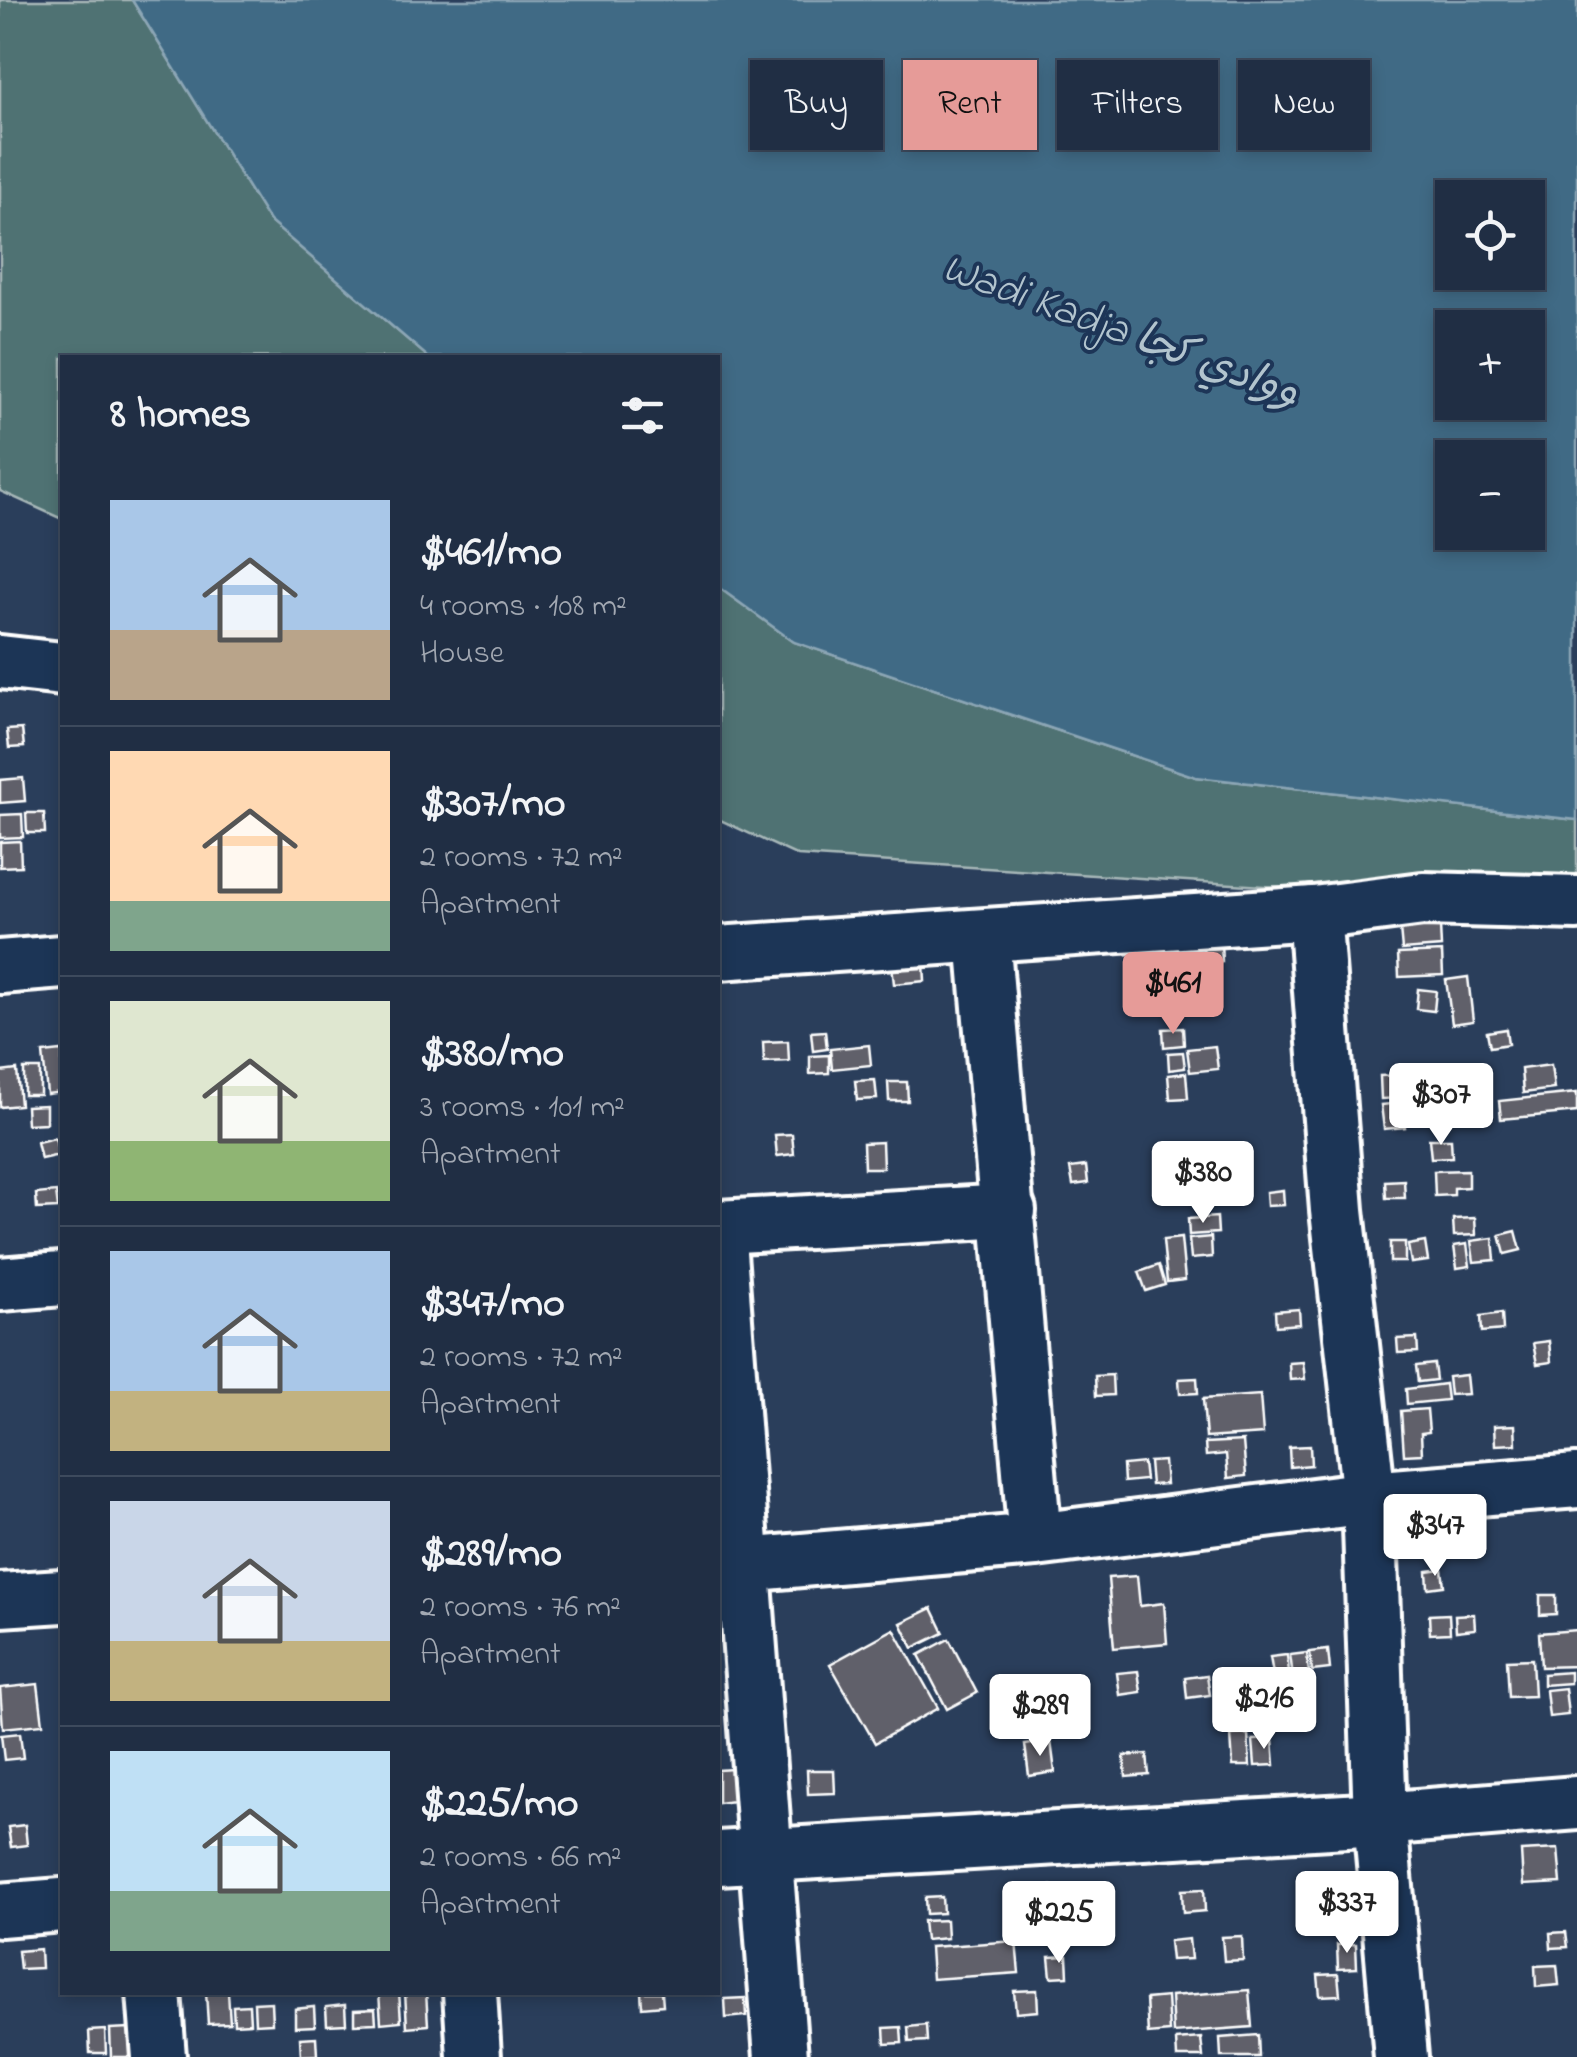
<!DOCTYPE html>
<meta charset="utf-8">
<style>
:root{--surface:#202e44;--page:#2d3a4f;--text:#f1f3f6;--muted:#a2a8b2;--line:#3d4a5d;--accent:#e69b98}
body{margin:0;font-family:"Indie Flower","Playpen Sans Arabic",sans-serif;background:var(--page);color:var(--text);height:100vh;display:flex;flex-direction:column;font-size:38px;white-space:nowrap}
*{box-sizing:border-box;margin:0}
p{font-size:32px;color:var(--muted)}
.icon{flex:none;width:55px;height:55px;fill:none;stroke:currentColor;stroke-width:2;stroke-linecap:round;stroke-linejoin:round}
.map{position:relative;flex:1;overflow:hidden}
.panel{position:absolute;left:60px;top:355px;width:660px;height:1640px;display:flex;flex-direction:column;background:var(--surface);border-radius:0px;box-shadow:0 5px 15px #0003,0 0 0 2px var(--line)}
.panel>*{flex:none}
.guide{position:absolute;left:750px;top:60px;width:675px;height:90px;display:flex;gap:20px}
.fabs{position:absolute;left:1435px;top:180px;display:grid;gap:20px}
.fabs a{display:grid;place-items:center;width:110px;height:110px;border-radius:0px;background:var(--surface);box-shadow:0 5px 15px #0003,0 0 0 2px var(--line);font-size:50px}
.price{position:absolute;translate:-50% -85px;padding:0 22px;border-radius:10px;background:#fff;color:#222;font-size:32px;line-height:65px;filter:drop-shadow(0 2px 5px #0008)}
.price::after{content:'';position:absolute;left:50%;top:60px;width:30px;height:22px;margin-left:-15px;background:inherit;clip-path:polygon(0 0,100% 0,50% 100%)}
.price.active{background:var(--accent);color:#111}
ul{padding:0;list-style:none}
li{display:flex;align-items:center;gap:30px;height:250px;padding:0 50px}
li+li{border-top:2px solid var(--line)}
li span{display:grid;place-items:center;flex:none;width:280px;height:200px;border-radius:0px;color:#555}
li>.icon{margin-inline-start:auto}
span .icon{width:120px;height:120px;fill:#fffc;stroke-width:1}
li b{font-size:42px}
h2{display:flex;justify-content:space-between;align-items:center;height:120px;padding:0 50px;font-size:42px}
.chip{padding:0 35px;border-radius:0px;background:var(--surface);box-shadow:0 5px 15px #0003,0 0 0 2px var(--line);font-size:35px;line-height:90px}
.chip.active{background:var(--accent);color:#111}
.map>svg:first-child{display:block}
.green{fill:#507273;stroke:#a8b8b9;stroke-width:2.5}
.water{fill:#3f6b85;stroke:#8ca6b6;stroke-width:2.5;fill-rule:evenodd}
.building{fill:#60606a;stroke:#fff;stroke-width:2.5}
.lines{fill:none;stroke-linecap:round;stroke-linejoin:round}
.minor-casing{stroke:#fff;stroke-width:60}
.minor{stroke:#1d3557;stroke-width:52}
.labels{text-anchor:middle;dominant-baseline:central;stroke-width:8;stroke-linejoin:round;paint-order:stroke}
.water-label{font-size:42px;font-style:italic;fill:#b2c4ce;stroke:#1d3557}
</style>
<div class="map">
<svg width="1577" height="2057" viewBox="0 0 1577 2057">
<rect width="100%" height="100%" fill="#2a3e5b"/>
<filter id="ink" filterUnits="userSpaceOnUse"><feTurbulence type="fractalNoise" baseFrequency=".01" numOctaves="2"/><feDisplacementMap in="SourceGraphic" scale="20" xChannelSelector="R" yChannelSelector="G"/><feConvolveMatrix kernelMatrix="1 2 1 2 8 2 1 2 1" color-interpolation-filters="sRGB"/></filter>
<g filter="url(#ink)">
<!-- green -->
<g class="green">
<polygon points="0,0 132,0 269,221 428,357 62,358 62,519 0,491"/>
<polygon points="718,587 794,642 1196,777 1577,820 1577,906 798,856 718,819"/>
</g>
<!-- water -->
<path class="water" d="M 132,0 L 1577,0 L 1577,820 L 1196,777 L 794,642 L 718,587 L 718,358 L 428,357 L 269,221 ZM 1452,198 L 1528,198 L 1528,272 L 1452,272 ZM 1452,328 L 1528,328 L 1528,402 L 1452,402 ZM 1452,458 L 1528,458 L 1528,532 L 1452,532 Z"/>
<!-- building -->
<g class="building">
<polygon points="22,729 24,747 9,748 7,730"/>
<polygon points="23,778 25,801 0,803 0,780"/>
<polygon points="26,813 44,813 45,833 27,833"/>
<polygon points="22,814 23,837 0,838 0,815"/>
<polygon points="20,841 21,866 0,867 0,842"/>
<polygon points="1440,926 1441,947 1402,950 1400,929"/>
<polygon points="1221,943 1222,962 1204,963 1203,944"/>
<polygon points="1198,945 1200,970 1183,972 1180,946"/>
<polygon points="1442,952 1443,975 1399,977 1398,954"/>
<polygon points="1175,953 1178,977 1158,979 1155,955"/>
<polygon points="924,963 925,981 894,984 892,966"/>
<polygon points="1468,977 1473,1021 1452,1024 1446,980"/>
<polygon points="1418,989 1436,991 1434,1011 1416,1009"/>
<polygon points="1183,1028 1184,1045 1164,1047 1163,1029"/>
<polygon points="1506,1029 1508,1044 1490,1047 1487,1032"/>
<polygon points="825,1031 827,1049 813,1051 811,1032"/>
<polygon points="788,1041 789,1061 764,1062 763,1042"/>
<polygon points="869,1045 871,1065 832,1069 830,1049"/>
<polygon points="1215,1046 1218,1069 1190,1072 1187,1049"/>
<polygon points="62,1051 62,1092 47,1094 43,1053"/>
<polygon points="1183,1052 1185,1068 1169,1070 1168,1053"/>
<polygon points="829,1055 829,1073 810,1074 810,1056"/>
<polygon points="1551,1065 1554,1089 1523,1093 1521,1069"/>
<rect x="24" y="1069" width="16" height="26"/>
<polygon points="17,1070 20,1105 0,1107 0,1072"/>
<polygon points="1186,1073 1188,1098 1170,1099 1168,1075"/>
<polygon points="1401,1075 1402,1098 1381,1099 1380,1076"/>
<polygon points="875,1080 877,1099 857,1100 855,1081"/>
<polygon points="888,1082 907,1082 908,1101 889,1101"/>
<polygon points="1577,1093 1577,1112 1501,1119 1499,1101"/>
<polygon points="1403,1103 1405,1127 1384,1129 1381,1105"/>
<polygon points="46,1105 46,1123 27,1124 26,1106"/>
<polygon points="792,1134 794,1154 777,1156 775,1135"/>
<polygon points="55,1138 59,1155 41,1159 37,1142"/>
<polygon points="1429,1139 1451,1139 1452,1157 1431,1158"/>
<polygon points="882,1142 883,1168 864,1168 863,1143"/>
<polygon points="1086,1166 1088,1183 1073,1185 1070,1168"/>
<polygon points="1468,1170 1468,1187 1454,1188 1454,1195 1435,1196 1434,1171"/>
<polygon points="1404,1180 1405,1198 1386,1198 1385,1181"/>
<polygon points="1283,1190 1284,1205 1267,1206 1266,1192"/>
<polygon points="56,1192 58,1208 37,1209 36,1194"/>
<polygon points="1217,1217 1218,1233 1189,1235 1188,1219"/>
<polygon points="1475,1218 1476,1235 1454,1236 1453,1219"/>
<polygon points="1516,1231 1521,1250 1505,1254 1500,1235"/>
<polygon points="1211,1237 1212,1257 1191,1259 1189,1239"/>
<polygon points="1181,1238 1185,1280 1167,1282 1163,1240"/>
<polygon points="1493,1238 1495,1260 1474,1262 1471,1241"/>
<rect x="1390" y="1242" width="15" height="20"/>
<polygon points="1425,1242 1428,1261 1411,1263 1408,1245"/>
<polygon points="1467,1244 1470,1266 1457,1268 1454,1246"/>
<polygon points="1159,1265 1165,1285 1146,1291 1139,1272"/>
<polygon points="1299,1309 1300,1324 1276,1326 1275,1311"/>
<polygon points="1502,1313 1503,1330 1482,1332 1481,1316"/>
<polygon points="1417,1338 1418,1352 1398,1353 1397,1339"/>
<polygon points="1549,1341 1551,1362 1537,1364 1533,1343"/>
<polygon points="1303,1362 1305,1379 1290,1380 1289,1363"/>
<polygon points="1434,1364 1436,1380 1418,1382 1416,1366"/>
<polygon points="1112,1375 1113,1395 1096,1396 1095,1376"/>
<polygon points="1466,1375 1468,1394 1450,1395 1448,1377"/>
<polygon points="1197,1378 1198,1393 1180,1394 1179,1379"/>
<polygon points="1445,1384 1447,1400 1407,1404 1406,1389"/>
<polygon points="1260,1395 1263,1434 1206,1438 1203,1399"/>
<polygon points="1427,1409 1429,1432 1421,1433 1422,1454 1404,1455 1401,1411"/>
<polygon points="1515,1425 1516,1444 1495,1445 1494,1426"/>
<polygon points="1243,1441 1246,1476 1228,1478 1226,1454 1206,1456 1205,1443"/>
<polygon points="1310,1446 1311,1465 1290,1467 1289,1447"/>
<polygon points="1164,1461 1166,1484 1151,1485 1149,1462"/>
<polygon points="1143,1463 1145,1480 1124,1482 1123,1465"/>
<polygon points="1442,1569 1444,1586 1428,1588 1427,1571"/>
<polygon points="1137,1576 1140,1606 1164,1603 1167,1643 1114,1648 1108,1578"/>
<polygon points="1540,1595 1556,1595 1556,1614 1540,1615"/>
<polygon points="932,1608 944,1633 913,1648 901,1623"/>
<polygon points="1449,1614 1450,1633 1430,1634 1429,1615"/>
<polygon points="1474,1614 1475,1629 1456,1631 1455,1615"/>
<polygon points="894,1629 938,1708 875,1743 830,1664"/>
<polygon points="1577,1630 1577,1666 1541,1667 1539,1633"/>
<polygon points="949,1639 977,1693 947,1709 919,1655"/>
<polygon points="1328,1650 1330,1669 1312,1671 1310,1652"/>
<polygon points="1307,1653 1309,1674 1293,1676 1290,1655"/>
<polygon points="1287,1655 1289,1672 1273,1674 1270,1657"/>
<polygon points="1532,1659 1534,1696 1509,1697 1507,1660"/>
<polygon points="1138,1671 1141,1692 1120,1695 1117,1673"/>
<polygon points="1570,1672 1570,1683 1543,1685 1543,1674"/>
<polygon points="1207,1675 1210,1695 1187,1698 1185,1678"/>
<polygon points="38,1684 43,1724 3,1728 0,1688"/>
<polygon points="1565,1688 1568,1715 1549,1717 1546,1690"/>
<polygon points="20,1733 23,1758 4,1760 1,1735"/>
<polygon points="1248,1734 1250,1766 1233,1766 1231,1735"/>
<polygon points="1273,1739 1275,1765 1255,1766 1253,1740"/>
<polygon points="1051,1741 1055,1772 1029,1776 1025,1745"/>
<polygon points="1147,1754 1149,1775 1126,1777 1124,1756"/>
<polygon points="732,1769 734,1801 718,1803 718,1770"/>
<polygon points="807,1770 834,1770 835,1793 808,1794"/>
<polygon points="25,1825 27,1845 11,1847 8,1827"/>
<polygon points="1558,1849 1561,1883 1523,1885 1521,1851"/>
<polygon points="1051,1886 1053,1906 1036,1907 1035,1888"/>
<polygon points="1092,1888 1093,1905 1072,1907 1070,1889"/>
<polygon points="1204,1889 1205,1911 1183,1913 1182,1890"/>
<polygon points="942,1897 943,1913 926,1914 925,1898"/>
<polygon points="1029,1911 1030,1931 1011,1933 1009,1912"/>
<polygon points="946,1920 947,1938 925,1940 923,1921"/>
<polygon points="1566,1932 1568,1947 1551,1948 1550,1933"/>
<polygon points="1242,1936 1243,1960 1224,1961 1222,1937"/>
<polygon points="1189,1939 1191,1959 1171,1960 1169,1941"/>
<polygon points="1016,1941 1019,1973 932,1979 930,1947"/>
<polygon points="1356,1944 1357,1968 1338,1969 1337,1945"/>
<polygon points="40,1949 41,1968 20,1969 18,1951"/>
<polygon points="1067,1956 1068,1976 1051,1977 1049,1957"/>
<polygon points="1557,1965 1559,1985 1536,1987 1535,1966"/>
<polygon points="1338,1974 1340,1995 1320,1996 1318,1975"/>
<polygon points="1037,1990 1038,2011 1016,2013 1014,1991"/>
<polygon points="1249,1990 1252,2027 1173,2033 1171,1996"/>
<polygon points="206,1992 228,1992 230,2023 208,2024"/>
<polygon points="379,1992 399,1992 401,2021 381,2023"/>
<polygon points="405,1992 426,1992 428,2025 407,2027"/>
<polygon points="641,1992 662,1992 663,2005 642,2007"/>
<polygon points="1167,1997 1169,2032 1148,2034 1146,1999"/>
<polygon points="745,1998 746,2016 726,2018 725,1999"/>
<polygon points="271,2002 272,2023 255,2024 254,2003"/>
<polygon points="249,2005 250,2023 234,2024 233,2006"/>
<polygon points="345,2005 346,2024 327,2025 326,2007"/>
<polygon points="314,2007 315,2026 295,2027 295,2009"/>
<polygon points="375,2009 376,2023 354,2024 354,2010"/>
<polygon points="926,2025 927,2041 909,2042 908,2027"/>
<polygon points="901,2027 902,2043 885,2044 884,2028"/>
<polygon points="129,2028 131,2057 111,2057 110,2029"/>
<polygon points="105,2030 106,2053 90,2053 89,2031"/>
<polygon points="1258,2035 1259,2057 1221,2057 1220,2038"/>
<polygon points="316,2037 317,2055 301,2056 300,2038"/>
<polygon points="1201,2038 1203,2057 1177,2057 1176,2040"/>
</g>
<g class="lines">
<!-- minor casing -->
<g class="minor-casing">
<g id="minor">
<polyline points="0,662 62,669"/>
<polyline points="1314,913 1337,1210 1369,1498 1380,1819 1401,2057"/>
<polyline points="983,937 1035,1540"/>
<polyline points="718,953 1314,913 1423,899 1577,903"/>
<polyline points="0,967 62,962"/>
<polyline points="718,1227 781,2057"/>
<polyline points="718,1227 1009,1211"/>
<polyline points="0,1284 62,1279"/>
<polyline points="744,1565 1035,1540 1369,1498 1577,1481"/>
<polyline points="0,1600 62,1596"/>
<polyline points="718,1858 1380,1819 1577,1803"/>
<polyline points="0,1910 62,1905"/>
<polyline points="154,1992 159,2057"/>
<polyline points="470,1992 474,2057"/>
</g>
</g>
<!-- minor -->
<use href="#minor" class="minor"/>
</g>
</g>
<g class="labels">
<!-- water labels -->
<g class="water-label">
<text transform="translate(1121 332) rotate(20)">Wadi Kadja ووادي كجا</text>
</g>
</g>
</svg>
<div class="fabs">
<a><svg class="icon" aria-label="locate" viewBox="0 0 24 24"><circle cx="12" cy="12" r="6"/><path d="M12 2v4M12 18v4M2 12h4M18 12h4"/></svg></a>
<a>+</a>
<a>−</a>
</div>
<b class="price active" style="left:1173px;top:1037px">$461</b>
<b class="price" style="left:1441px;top:1148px">$307</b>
<b class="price" style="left:1203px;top:1226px">$380</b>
<b class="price" style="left:1435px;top:1579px">$347</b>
<b class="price" style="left:1264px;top:1752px">$216</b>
<b class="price" style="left:1040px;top:1759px">$289</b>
<b class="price" style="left:1347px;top:1956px">$337</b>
<b class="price" style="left:1059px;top:1966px">$225</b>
<div class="guide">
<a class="chip">Buy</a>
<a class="chip active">Rent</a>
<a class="chip">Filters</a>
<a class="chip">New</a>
</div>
<section class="panel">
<h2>8 homes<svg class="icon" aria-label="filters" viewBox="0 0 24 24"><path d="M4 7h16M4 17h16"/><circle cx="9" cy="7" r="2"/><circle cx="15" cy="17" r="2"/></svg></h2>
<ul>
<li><span style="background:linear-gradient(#a9c7e8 65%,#b9a48a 0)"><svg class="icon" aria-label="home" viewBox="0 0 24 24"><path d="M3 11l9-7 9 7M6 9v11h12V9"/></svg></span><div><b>$461/mo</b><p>4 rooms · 108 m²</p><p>House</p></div></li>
<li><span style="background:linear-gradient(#ffd9b3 75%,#7fa58c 0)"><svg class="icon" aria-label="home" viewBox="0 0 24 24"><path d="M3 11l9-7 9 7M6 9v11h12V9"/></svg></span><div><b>$307/mo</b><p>2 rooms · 72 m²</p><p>Apartment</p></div></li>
<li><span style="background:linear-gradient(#dfe7d0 70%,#8fb573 0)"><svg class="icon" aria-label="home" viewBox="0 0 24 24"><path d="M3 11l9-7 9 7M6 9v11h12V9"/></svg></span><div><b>$380/mo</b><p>3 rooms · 101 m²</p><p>Apartment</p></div></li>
<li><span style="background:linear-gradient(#a9c7e8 70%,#c2b280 0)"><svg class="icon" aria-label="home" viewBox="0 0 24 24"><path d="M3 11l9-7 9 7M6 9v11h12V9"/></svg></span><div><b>$347/mo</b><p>2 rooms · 72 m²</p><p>Apartment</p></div></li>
<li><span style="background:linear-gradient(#c9d6e8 70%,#c2b280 0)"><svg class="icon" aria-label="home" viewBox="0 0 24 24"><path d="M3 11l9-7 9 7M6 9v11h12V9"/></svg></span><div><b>$289/mo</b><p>2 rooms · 76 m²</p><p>Apartment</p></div></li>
<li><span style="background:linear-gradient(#bfe0f5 70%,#7fa58c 0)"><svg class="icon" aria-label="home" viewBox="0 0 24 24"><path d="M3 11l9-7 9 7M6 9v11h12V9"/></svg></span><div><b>$225/mo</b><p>2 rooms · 66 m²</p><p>Apartment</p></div></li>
</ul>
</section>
</div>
